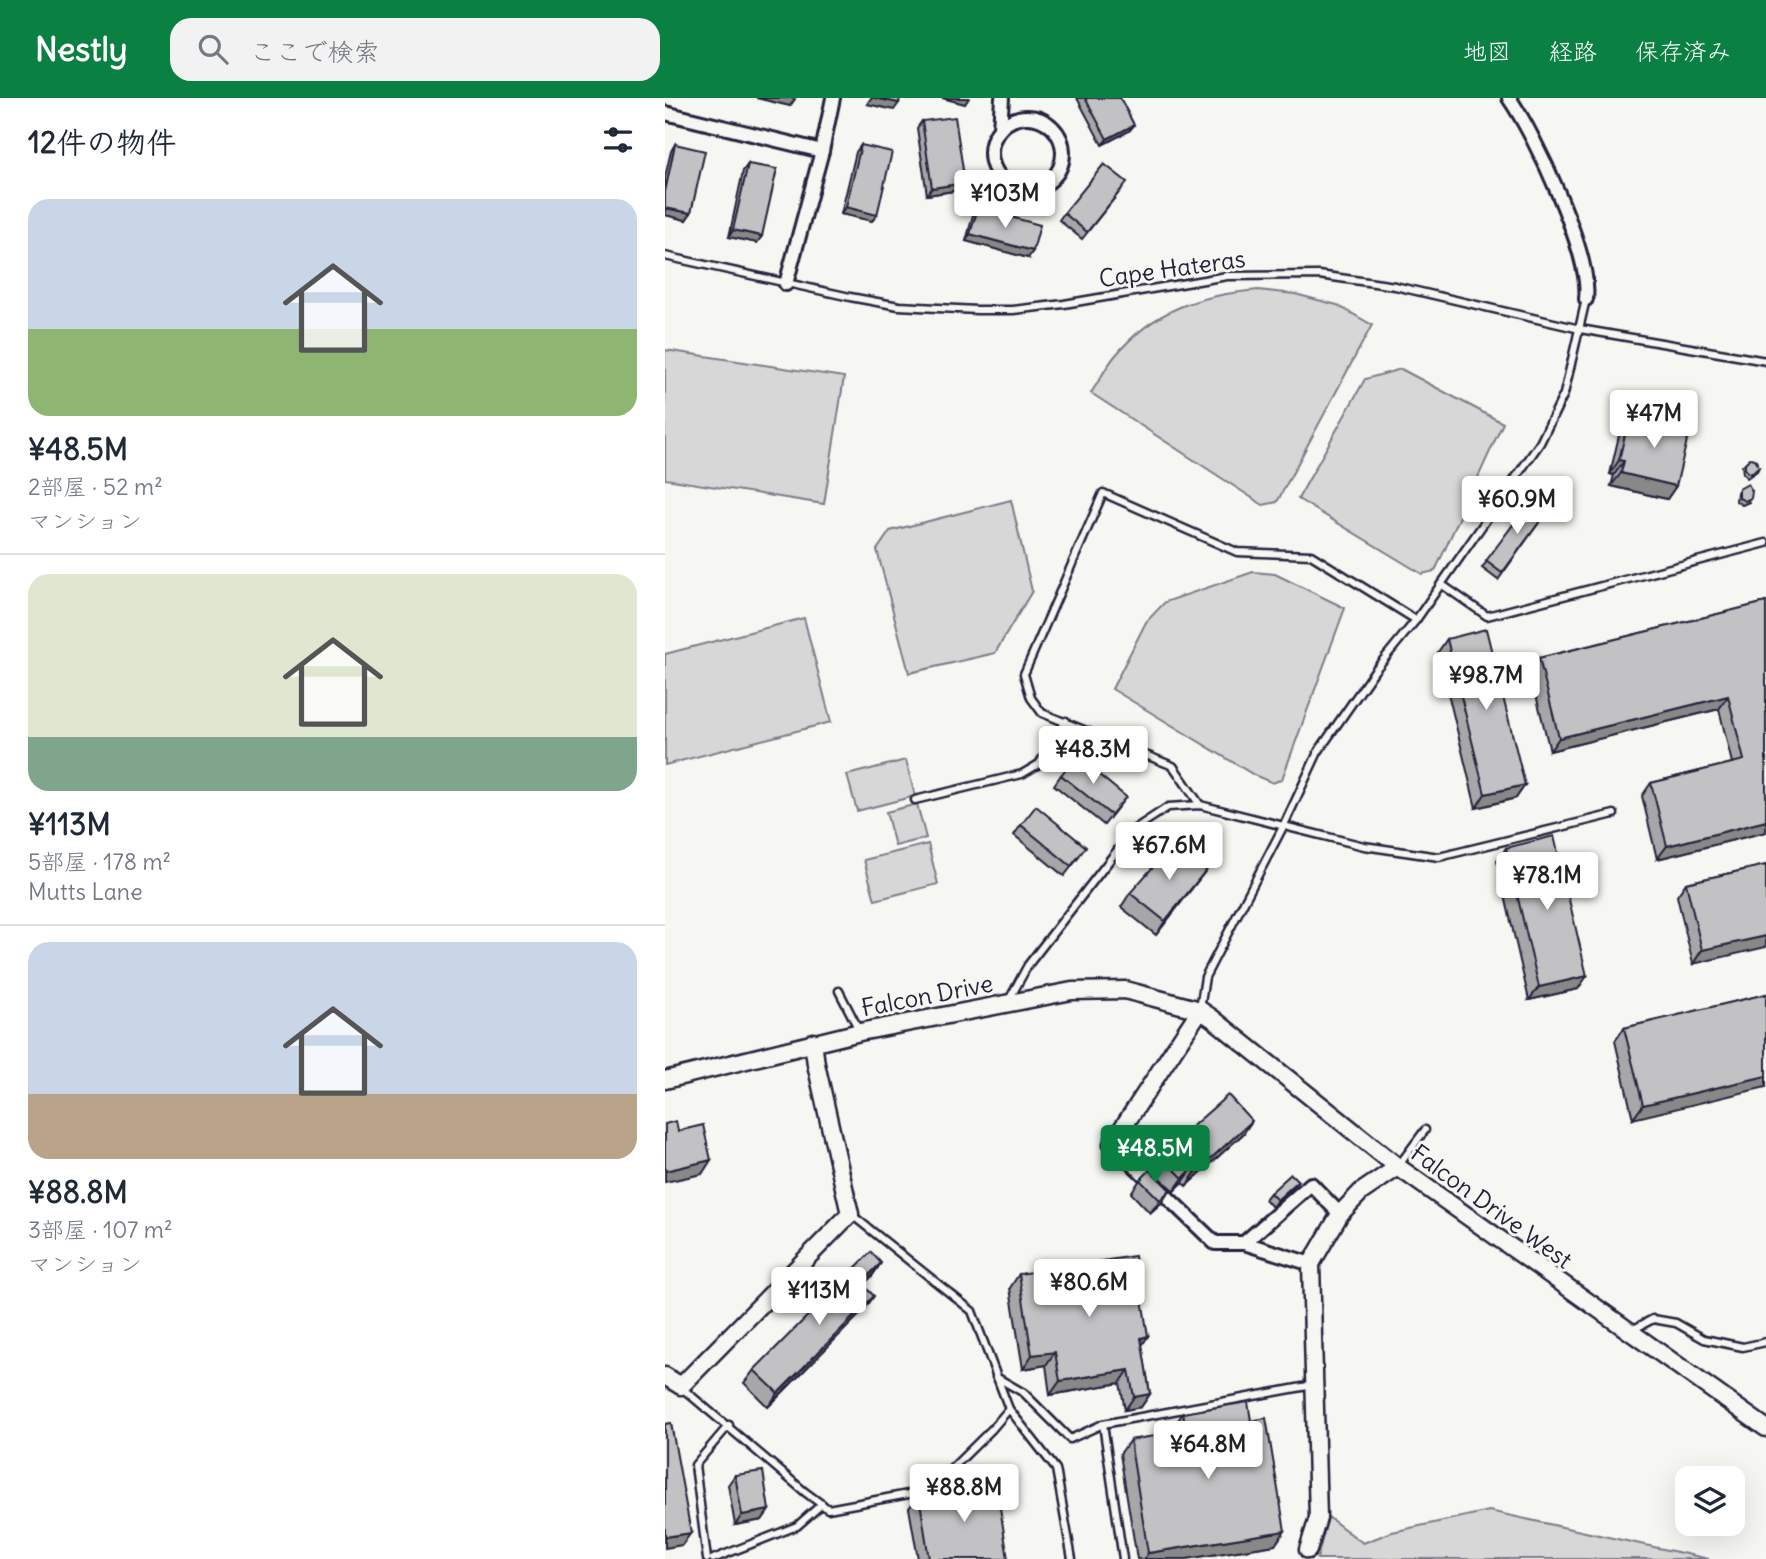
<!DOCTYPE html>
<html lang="ja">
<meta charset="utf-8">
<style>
:root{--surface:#fff;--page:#f2f2f3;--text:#1f2937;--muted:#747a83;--line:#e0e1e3;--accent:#0b8043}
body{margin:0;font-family:Delius,"Klee One",sans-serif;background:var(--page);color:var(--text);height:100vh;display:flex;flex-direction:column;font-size:26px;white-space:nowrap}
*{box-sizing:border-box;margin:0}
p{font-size:23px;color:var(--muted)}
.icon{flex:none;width:38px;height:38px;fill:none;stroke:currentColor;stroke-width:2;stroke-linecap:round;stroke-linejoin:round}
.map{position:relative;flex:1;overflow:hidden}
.side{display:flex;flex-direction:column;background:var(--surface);width:665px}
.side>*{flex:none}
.buttons{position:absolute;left:1010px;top:1368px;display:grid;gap:14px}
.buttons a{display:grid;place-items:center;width:70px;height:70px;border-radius:14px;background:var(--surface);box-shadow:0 7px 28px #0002;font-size:35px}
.price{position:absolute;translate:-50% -60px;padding:0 16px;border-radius:7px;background:#fff;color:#222;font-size:23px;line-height:46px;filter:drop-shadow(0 2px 4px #0008)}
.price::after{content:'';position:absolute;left:50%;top:42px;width:21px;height:16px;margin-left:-10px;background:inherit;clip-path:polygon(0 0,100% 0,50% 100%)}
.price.on{background:var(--accent);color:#fff}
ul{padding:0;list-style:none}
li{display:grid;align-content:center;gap:14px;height:371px;padding:0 28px}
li+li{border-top:2px solid var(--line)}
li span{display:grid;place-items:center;height:217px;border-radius:21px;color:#555}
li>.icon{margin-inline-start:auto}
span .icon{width:126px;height:126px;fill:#fffc;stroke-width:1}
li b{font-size:30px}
h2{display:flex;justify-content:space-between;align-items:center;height:84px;padding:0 28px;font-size:30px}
header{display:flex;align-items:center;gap:42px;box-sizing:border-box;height:98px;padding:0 35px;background:var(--accent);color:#fff}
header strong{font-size:33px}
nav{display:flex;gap:38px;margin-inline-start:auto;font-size:24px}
.search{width:490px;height:63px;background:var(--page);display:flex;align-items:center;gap:18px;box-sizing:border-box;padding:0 24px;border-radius:21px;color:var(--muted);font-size:26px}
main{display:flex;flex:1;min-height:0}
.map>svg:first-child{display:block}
.green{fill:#d7d7d7;stroke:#7c7c89;stroke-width:2}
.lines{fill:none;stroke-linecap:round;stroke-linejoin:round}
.service-casing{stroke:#22223b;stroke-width:11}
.minor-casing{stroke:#22223b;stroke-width:18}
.tertiary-casing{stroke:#22223b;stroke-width:21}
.service{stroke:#f6f6f2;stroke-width:6}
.minor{stroke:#f6f6f2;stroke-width:12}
.tertiary{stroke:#f6f6f2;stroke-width:16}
.wall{fill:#a7a7a9;stroke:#22223b;stroke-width:2}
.shaded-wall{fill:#888889;stroke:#22223b;stroke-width:2}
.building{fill:#c2c2c4;stroke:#22223b;stroke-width:2}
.labels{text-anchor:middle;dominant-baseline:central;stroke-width:6;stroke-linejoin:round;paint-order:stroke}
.street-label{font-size:24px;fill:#22223b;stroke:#f6f6f2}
</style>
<header>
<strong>Nestly</strong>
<div class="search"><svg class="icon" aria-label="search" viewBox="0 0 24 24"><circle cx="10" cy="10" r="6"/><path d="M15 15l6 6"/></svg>ここで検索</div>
<nav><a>地図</a><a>経路</a><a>保存済み</a></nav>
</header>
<main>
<section class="side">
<h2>12件の物件<svg class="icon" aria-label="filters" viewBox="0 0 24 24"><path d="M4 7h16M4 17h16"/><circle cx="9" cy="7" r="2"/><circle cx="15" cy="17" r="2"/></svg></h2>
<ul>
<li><span style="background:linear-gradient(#c9d6e8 60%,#8fb573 0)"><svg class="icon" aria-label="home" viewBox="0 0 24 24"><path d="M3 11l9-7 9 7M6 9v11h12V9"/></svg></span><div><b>¥48.5M</b><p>2部屋 · 52 m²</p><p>マンション</p></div></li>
<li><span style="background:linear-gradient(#dfe7d0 75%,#7fa58c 0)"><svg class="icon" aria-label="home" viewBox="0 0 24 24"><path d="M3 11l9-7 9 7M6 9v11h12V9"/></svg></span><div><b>¥113M</b><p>5部屋 · 178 m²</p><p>Mutts Lane</p></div></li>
<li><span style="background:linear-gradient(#c9d6e8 70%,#b9a48a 0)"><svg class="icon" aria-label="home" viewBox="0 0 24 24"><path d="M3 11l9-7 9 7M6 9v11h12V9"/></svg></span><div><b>¥88.8M</b><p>3部屋 · 107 m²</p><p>マンション</p></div></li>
</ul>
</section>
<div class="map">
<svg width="1101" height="1461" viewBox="0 0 1101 1461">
<rect width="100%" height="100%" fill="#f6f6f2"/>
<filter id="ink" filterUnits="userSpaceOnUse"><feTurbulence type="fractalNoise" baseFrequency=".0143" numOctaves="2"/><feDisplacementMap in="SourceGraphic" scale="14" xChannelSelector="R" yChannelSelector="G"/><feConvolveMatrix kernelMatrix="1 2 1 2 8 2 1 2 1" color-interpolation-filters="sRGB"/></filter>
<g filter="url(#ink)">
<!-- green -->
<g class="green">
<path d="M 593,192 L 630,196 L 672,207 L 707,227 L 612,404 L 598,407 L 426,295 C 434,283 441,269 450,258 C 489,211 535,197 593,192 Z"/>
<polygon points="0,252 179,279 159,406 0,381"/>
<polygon points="736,271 838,325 770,473 757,476 633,401 700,281"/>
<polygon points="346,402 367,493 330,555 244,575 212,452 225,433"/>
<polygon points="588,474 610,476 680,510 617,681 608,685 589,677 447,591 481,524 500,504"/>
<polygon points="139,520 166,624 0,667 0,556"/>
<polygon points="241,662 250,698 192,713 182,677"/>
<polygon points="252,706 261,740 230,748 221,714"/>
<polygon points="263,746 273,786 210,802 199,762"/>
<polygon points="824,1413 1044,1461 652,1461 663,1419 698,1445 727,1434"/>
</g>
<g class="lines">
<!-- service casing -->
<g class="service-casing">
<g id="service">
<polyline points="0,158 185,199 234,208 312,212 348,212 399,206 562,178 654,177 730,188 915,231 1101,263"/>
<polyline points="776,486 822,518 1101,445"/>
<polyline points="250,702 357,676 374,666 401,623"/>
<polyline points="535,707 508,668 377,615 366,600 359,576 438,395 572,454 646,457 751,522"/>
<polyline points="174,893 194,932"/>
<polyline points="344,902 363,867 468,732 503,709 535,707 699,748 774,759 949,716"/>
<polyline points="535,911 540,879 619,727 653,654 710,572 751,522 875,345 899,296 921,201"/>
<polyline points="734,1067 760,1032"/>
<polyline points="187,1117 307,1213 344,1311 391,1371 407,1461"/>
<polyline points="965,1233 988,1221 1011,1225 1039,1241 1078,1249 1101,1244"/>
<polyline points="331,1279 359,1295 405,1341 438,1326 648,1287"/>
<polyline points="17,1290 140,1394 163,1411 265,1392 327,1331 344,1311"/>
<polyline points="438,1326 458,1461"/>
<polyline points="42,1461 30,1367 64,1327"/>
<polyline points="48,1461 132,1428 157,1406"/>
</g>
</g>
<!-- minor casing -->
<g class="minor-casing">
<g id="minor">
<path d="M 844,0 C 870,37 927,158 921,201"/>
<polyline points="0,15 157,53"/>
<circle cx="362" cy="55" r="36"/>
<polyline points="335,31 337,0"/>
<polyline points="121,186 157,53 168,0"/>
<polyline points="447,1046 550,1145 579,1145 646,1166"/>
<polyline points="579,1145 646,1086 675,1116"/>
</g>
</g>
<!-- tertiary casing -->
<g class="tertiary-casing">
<g id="tertiary">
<polyline points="0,982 195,934 407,893 460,892 535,912 547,920 733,1069 1101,1330"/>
<polyline points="447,1046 535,912"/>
<polyline points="0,1278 16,1288 185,1116 151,966 148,944"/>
<polyline points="643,1452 653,1420 646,1166 675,1116 696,1094 733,1069"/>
</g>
</g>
<!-- service -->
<use href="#service" class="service"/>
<!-- minor -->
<use href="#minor" class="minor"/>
<!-- tertiary -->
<use href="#tertiary" class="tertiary"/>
</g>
<!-- wall -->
<g class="wall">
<polygon points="412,0 455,0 469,27 464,33 437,47"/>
<polygon points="257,23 300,85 295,92 262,97 252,30"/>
<polygon points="10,46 21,122 0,117 0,79 6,53"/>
<polygon points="196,47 212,117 207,123 176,116 191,54"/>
<polygon points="83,66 97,138 92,145 64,139 78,73"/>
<polygon points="457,91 417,141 394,122 399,115"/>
<polygon points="313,110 363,160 301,143 308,117"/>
<polygon points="965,316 1011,388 1002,401 946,388 949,377 945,376 956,329"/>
<polygon points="1080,365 1094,369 1092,373 1082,380 1078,375 1077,368"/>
<polygon points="1074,391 1084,404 1077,407 1071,403 1072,394"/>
<polygon points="867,401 883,412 833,482 817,470"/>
<polygon points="1101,504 1101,734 992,761 977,698 986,685 1067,665 1054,611 885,653 865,573 874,560"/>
<polygon points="782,541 860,687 851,700 811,710 773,554"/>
<polygon points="396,677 461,699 439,727 389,687"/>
<polygon points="356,727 414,759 399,778 349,737"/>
<polygon points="841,750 913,891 864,902 832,763"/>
<polygon points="1101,767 1028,866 1012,798 1021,785"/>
<polygon points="542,771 491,837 456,809 465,795"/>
<polygon points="1101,896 968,1021 950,943 959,930"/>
<polygon points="578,1036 521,1088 518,1084 509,1093 488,1074 506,1047"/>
<polygon points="475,1082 505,1092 496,1105 485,1115 466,1095"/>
<polygon points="628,1090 607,1109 600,1101 605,1095"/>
<polygon points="216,1165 207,1178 198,1187 200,1211 103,1309 79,1285 89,1272"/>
<polygon points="354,1176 483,1238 477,1247 485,1296 476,1309 460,1312 455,1285 385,1297 381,1267 358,1271 345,1190"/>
<polygon points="518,1315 586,1323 610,1447 521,1461 472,1461 455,1356 465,1342 510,1335 509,1328"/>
<polygon points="70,1377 104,1412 97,1422 70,1427 63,1387"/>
<polygon points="254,1397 343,1461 253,1461 244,1410"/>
</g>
<!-- shaded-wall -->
<g class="shaded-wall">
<polygon points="91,0 126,0 130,1 125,8"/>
<polygon points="206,0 210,0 234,5 229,12 202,6"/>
<polygon points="277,0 304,0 300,6"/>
<polygon points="469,27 464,33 437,47 442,41"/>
<polygon points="300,85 295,92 262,97 267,90"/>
<polygon points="181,109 212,117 207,123 176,116"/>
<polygon points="0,110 26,115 21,122 0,117"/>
<polygon points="68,132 97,138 92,145 64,139"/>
<polygon points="305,136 368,153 363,160 301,143"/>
<polygon points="954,362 959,363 949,377 945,376"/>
<polygon points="956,375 1011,388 1002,401 946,388"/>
<polygon points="1063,598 1054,611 885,653 894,640"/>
<polygon points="860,687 851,700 811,710 820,696"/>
<polygon points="1101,723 1101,734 992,761 1002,748"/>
<polygon points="542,771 532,784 491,837 500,823"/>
<polygon points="1101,838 1101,849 1028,866 1037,852"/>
<polygon points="922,878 913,891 864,902 874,889"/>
<polygon points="1101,978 1101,989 968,1021 978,1007"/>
<polygon points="587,1023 578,1036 521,1088 531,1074"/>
<polygon points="46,1062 37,1076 0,1084 0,1073"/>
<polygon points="527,1071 518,1084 509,1093 518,1080"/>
<polygon points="633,1083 628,1090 607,1109 612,1102"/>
<polygon points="505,1092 496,1105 485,1115 495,1102"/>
<polygon points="216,1165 207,1178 187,1198 196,1185"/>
<polygon points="209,1198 200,1211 103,1309 113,1295"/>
<polygon points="483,1238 474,1252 476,1240"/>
<polygon points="390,1254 381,1267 358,1271 367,1257"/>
<polygon points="464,1272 455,1285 385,1297 395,1283"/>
<polygon points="485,1296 476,1309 460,1312 469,1299"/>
<polygon points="104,1412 97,1422 70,1427 77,1417"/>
<polygon points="620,1433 610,1447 521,1461 479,1461 483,1455"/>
<polygon points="26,1435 17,1447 0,1450 0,1439"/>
</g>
<!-- building -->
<g class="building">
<polygon points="210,0 235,0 234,5"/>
<polygon points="420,0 455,0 469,27 442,41"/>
<polygon points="290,19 300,85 267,90 257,23"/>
<polygon points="10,46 40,53 26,115 0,110 0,94"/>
<polygon points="196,47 227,54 212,117 181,109"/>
<polygon points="83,66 112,71 97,138 68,132"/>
<polygon points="439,66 462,84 422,134 399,115"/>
<polygon points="313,110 375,127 368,153 305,136"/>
<polygon points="965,316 1025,330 1011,388 956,375 959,363 954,362"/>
<polygon points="1085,360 1090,361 1094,369 1085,376 1080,371 1080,365"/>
<polygon points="1083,386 1087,393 1086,400 1080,403 1074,400 1074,391"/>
<polygon points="867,401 883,412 837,475 821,463"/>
<polygon points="1101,504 1101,723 1002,748 986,685 1079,662 1063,598 894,640 874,560"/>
<polygon points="821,531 860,687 820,696 782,541"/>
<polygon points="411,658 461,699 446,717 396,677"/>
<polygon points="371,708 421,749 406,768 356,727"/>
<polygon points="889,738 922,878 874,889 841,750"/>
<polygon points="509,745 542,771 500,823 465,795"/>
<polygon points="1101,767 1101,838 1037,852 1021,785"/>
<polygon points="1101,896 1101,978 978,1007 959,930"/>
<polygon points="563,997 587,1023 531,1074 527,1071 518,1080 498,1060 508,1050 506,1047"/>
<polygon points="11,1023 13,1033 38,1027 46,1062 0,1073 0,1026"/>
<polygon points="485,1072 505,1092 495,1102 475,1082"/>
<polygon points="626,1076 633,1083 612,1102 605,1095"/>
<polygon points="206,1154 216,1165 196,1185 209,1198 113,1295 89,1272"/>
<polygon points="470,1158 483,1238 476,1240 485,1296 469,1299 464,1272 395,1283 390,1254 367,1257 354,1176"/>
<polygon points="583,1304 586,1323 601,1320 620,1433 483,1455 465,1342 521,1333 518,1315"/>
<polygon points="6,1325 26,1435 0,1439 0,1326"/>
<polygon points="98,1373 104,1412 77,1417 70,1377"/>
<polygon points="331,1384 343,1461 264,1461 254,1397"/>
</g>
</g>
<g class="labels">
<!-- street labels -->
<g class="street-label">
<text transform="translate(507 170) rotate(-8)">Cape Hateras</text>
<text transform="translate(262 897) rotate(-11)">Falcon Drive</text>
<text transform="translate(827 1108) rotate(36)">Falcon Drive West</text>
</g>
</g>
</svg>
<div class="buttons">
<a><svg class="icon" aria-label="layers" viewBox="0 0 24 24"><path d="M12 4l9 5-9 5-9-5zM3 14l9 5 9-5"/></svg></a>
</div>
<b class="price" style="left:340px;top:132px">¥103M</b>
<b class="price" style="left:989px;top:352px">¥47M</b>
<b class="price" style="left:852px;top:438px">¥60.9M</b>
<b class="price" style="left:821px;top:614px">¥98.7M</b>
<b class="price" style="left:428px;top:688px">¥48.3M</b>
<b class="price" style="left:504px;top:784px">¥67.6M</b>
<b class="price" style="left:882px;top:814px">¥78.1M</b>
<b class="price on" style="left:490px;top:1087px">¥48.5M</b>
<b class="price" style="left:424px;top:1221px">¥80.6M</b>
<b class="price" style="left:154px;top:1229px">¥113M</b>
<b class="price" style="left:543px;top:1383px">¥64.8M</b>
<b class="price" style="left:299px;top:1426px">¥88.8M</b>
</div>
</main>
